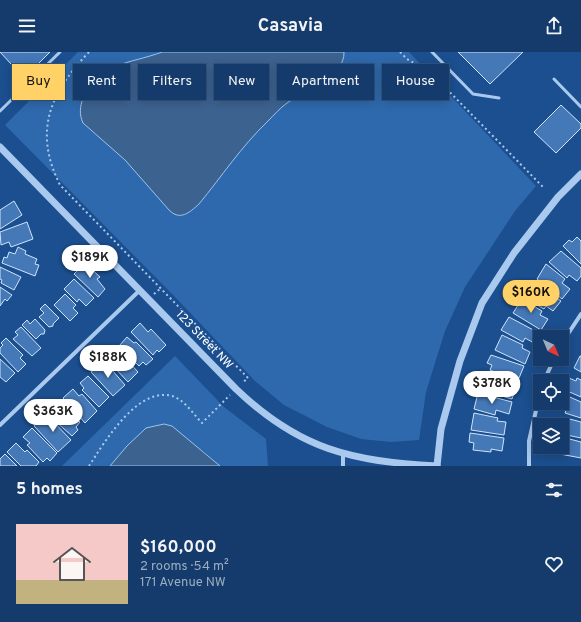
<!DOCTYPE html>
<meta charset="utf-8">
<style>
:root{--surface:#143b6b;--page:#1d4271;--text:#f1f3f6;--muted:#9dadc1;--line:#33557e;--accent:#ffd166}
body{margin:0;font-family:Overpass,sans-serif;background:var(--page);color:var(--text);height:100vh;display:flex;flex-direction:column;font-size:15px;white-space:nowrap}
*{box-sizing:border-box;margin:0}
p{font-size:13px;color:var(--muted)}
.icon{flex:none;width:22px;height:22px;fill:none;stroke:currentColor;stroke-width:2;stroke-linecap:round;stroke-linejoin:round}
.map{position:relative;height:414px;overflow:hidden}
.panel{display:flex;flex-direction:column;background:var(--surface);flex:1}
.panel>*{flex:none}
.top-card{position:absolute;left:12px;top:12px;width:557px;height:36px;display:flex;gap:8px}
.needle{width:26px;rotate:136deg}
.buttons{position:absolute;left:533px;top:278px;display:grid;gap:8px}
.buttons a{display:grid;place-items:center;width:36px;height:36px;border-radius:0px;background:var(--surface);box-shadow:0 2px 10px #0003,0 0 0 1px var(--line);font-size:20px}
.price{position:absolute;translate:-50% -34px;padding:0 9px;border-radius:14px;background:#fff;color:#222;font-size:13px;line-height:26px;filter:drop-shadow(0 1px 2px #0008)}
.price::after{content:'';position:absolute;left:50%;top:24px;width:12px;height:9px;margin-left:-6px;background:inherit;clip-path:polygon(0 0,100% 0,50% 100%)}
.price.selected{background:var(--accent);color:#111}
ul{padding:0;list-style:none}
li{display:flex;align-items:center;gap:12px;height:100px;padding:0 16px}
li span{display:grid;place-items:center;flex:none;width:112px;height:80px;border-radius:0px;color:#555}
li>.icon{margin-inline-start:auto}
span .icon{width:48px;height:48px;fill:#fffc;stroke-width:1}
li b{font-size:17px}
h2{display:flex;justify-content:space-between;align-items:center;height:48px;padding:0 16px;font-size:17px}
.pill{padding:0 14px;border-radius:0px;background:var(--surface);box-shadow:0 2px 10px #0003,0 0 0 1px var(--line);font-size:14px;line-height:36px}
.pill.selected{background:var(--accent);color:#111}
header{display:flex;justify-content:space-between;align-items:center;height:52px;padding:0 16px;background:var(--surface);font-size:18px;font-weight:700}
.map>svg:first-child{display:block}
.green{fill:#2e69ad}
.water{fill:#3c6290;stroke:#9cc4f0}
.building{fill:#4478b7;stroke:#cfe3fa}
.lines{fill:none;stroke-linecap:round;stroke-linejoin:round}
.path{stroke:#a9c9ee;stroke-width:2;stroke-dasharray:2 3;stroke-linecap:butt}
.service{stroke:#a9c9ee;stroke-width:3}
.minor{stroke:#a9c9ee;stroke-width:4}
.tertiary{stroke:#a9c9ee;stroke-width:7}
.labels{text-anchor:middle;dominant-baseline:central;stroke-width:3;stroke-linejoin:round;paint-order:stroke}
.street-label{font-size:12px;fill:#fff;stroke:#1b4f8f}
</style>
<header><svg class="icon" aria-label="menu" viewBox="0 0 24 24"><path d="M4 6h16M4 12h16M4 18h16"/></svg>Casavia<svg class="icon" aria-label="share" viewBox="0 0 24 24"><path d="M12 15V3M7 8l5-5 5 5M5 13v7h14v-7"/></svg></header>
<div class="map">
<svg width="581" height="414" viewBox="0 0 581 414">
<rect width="100%" height="100%" fill="#1b4f8f"/>
<!-- green -->
<g class="green">
<polygon points="78,0 409,0 536,134 515,159 465,235 445,279 426,340 419,388 391,390 361,387 327,375 284,353 255,329 176,246 5,73"/>
<polygon points="175,304 224,355 266,387 268,414 220,414 202,398 127,394 110,414 62,414"/>
</g>
<!-- water -->
<g class="water">
<path d="M 162,0 L 344,0 C 345,25 305,39 287,51 C 280,56 274,63 267,70 C 241,95 222,124 199,152 C 189,161 180,169 169,158 L 125,108 L 83,71 C 79,62 80,55 83,46 C 91,12 134,11 162,0 Z"/>
<polygon points="164,372 172,374 220,414 110,414 127,394 146,376"/>
</g>
<!-- building -->
<g class="building">
<polygon points="0,0 50,0 24,26"/>
<polygon points="458,0 523,0 490,32"/>
<polygon points="561,53 581,72 581,76 556,101 534,80"/>
<polygon points="14,149 22,163 0,177 0,158"/>
<polygon points="27,170 33,187 11,195 9,190 1,193 0,180"/>
<polygon points="577,185 581,189 581,212 563,194 569,188 572,190"/>
<polygon points="18,195 26,199 25,202 37,207 35,212 39,213 35,224 2,211 4,205 7,206 9,200 15,202"/>
<polygon points="561,199 581,216 581,224 577,229 569,223 567,226 549,210"/>
<polygon points="85,211 100,225 97,227 105,237 98,245 74,222"/>
<polygon points="546,212 565,227 562,231 570,237 562,247 537,227"/>
<polygon points="0,215 21,225 14,238 1,231 2,228 0,227"/>
<polygon points="74,227 94,246 86,254 79,247 77,250 64,237"/>
<polygon points="534,230 561,249 553,259 546,254 544,257 542,256 524,244"/>
<polygon points="0,235 12,243 7,249 5,247 0,254"/>
<polygon points="65,242 76,253 73,256 78,261 70,269 54,253"/>
<polygon points="522,247 542,259 540,263 548,267 541,278 513,261"/>
<polygon points="45,252 59,266 53,272 53,274 49,275 39,265 44,261 40,257"/>
<polygon points="509,265 539,281 534,291 525,286 523,290 501,278"/>
<polygon points="35,267 45,278 44,282 41,282 36,287 22,273 27,268 30,272"/>
<polygon points="140,271 148,280 151,277 166,293 159,300 157,298 153,303 131,280"/>
<polygon points="21,275 41,296 32,304 13,287 18,283 15,280"/>
<polygon points="502,283 523,293 522,296 530,300 525,312 495,298"/>
<polygon points="127,285 134,291 136,290 153,307 146,313 143,310 139,314 119,294"/>
<polygon points="6,286 23,303 20,306 26,312 18,320 0,301 0,296 3,293 1,291"/>
<polygon points="116,296 138,320 128,330 112,313 115,311 108,303"/>
<polygon points="491,303 524,314 519,326 507,321 505,324 490,318 492,313 487,311"/>
<polygon points="580,304 581,304 581,320 574,316"/>
<polygon points="0,307 15,321 6,330 0,325"/>
<polygon points="101,311 109,320 112,318 125,333 113,344 91,320"/>
<polygon points="484,322 511,329 510,333 516,335 512,347 478,337"/>
<polygon points="88,324 109,345 99,355 82,338 84,336 80,331"/>
<polygon points="569,326 576,329 577,326 581,328 581,345 565,338"/>
<polygon points="73,337 79,344 82,342 97,359 85,371 63,346"/>
<polygon points="478,341 512,350 509,362 496,358 495,363 474,357"/>
<polygon points="563,342 581,350 581,366 565,361 566,358 559,355 560,351 562,351"/>
<polygon points="59,350 80,370 76,375 78,378 72,384 54,368 58,365 51,358"/>
<polygon points="474,361 498,366 497,369 506,370 504,383 471,378"/>
<polygon points="44,364 48,368 50,366 71,388 58,400 34,374"/>
<polygon points="566,366 581,370 581,386 562,382 562,373 555,373 556,368 565,370"/>
<polygon points="32,376 57,401 50,409 47,406 43,410 27,393 30,391 23,385"/>
<polygon points="470,381 504,386 502,399 491,397 491,400 473,398 474,391 469,390"/>
<polygon points="562,385 581,390 581,406 560,402 561,397 550,395 562,395"/>
<polygon points="16,391 25,400 27,398 39,410 36,414 21,414 7,400"/>
<polygon points="5,402 17,414 0,414 0,407"/>
</g>
<g class="lines">
<!-- path -->
<g class="path">
<path d="M 89,0 C 50,41 33,79 60,133 L 248,326 L 242,331"/>
<polyline points="400,0 407,7 430,20 543,135"/>
<polyline points="154,242 161,236"/>
<path d="M 89,414 C 104,391 139,331 175,345 C 186,350 194,363 202,371 L 230,343"/>
</g>
<!-- service -->
<g class="service">
<polyline points="432,0 473,42 499,46"/>
<polyline points="554,27 581,55"/>
<polyline points="0,59 60,0"/>
</g>
<!-- minor -->
<g class="minor">
<polyline points="562,291 581,262"/>
<polyline points="544,329 554,307"/>
<polyline points="0,373 140,238"/>
<polyline points="343,414 343,402"/>
<polyline points="529,414 529,389 540,341"/>
</g>
<!-- tertiary -->
<g class="tertiary">
<path d="M 0,95 L 236,337 C 300,398 351,409 437,414"/>
<polyline points="437,414 441,377 460,309 482,251 514,201 558,145 581,122"/>
</g>
</g>
<g class="labels">
<!-- street labels -->
<g class="street-label">
<text transform="translate(204 288) rotate(46)">123 Street NW</text>
</g>
</g>
</svg>
<div class="buttons">
<a><svg class="needle" viewBox="-14 -14 28 28"><path d="M0-13l5 13h-10z" fill="#e53935"/><path d="M0 13l5-13h-10z" fill="#9dadc1"/></svg></a>
<a><svg class="icon" aria-label="locate" viewBox="0 0 24 24"><circle cx="12" cy="12" r="6"/><path d="M12 2v4M12 18v4M2 12h4M18 12h4"/></svg></a>
<a><svg class="icon" aria-label="layers" viewBox="0 0 24 24"><path d="M12 4l9 5-9 5-9-5zM3 14l9 5 9-5"/></svg></a>
</div>
<b class="price" style="left:90px;top:227px">$189K</b>
<b class="price selected" style="left:531px;top:262px">$160K</b>
<b class="price" style="left:108px;top:327px">$188K</b>
<b class="price" style="left:492px;top:353px">$378K</b>
<b class="price" style="left:53px;top:381px">$363K</b>
<div class="top-card">
<a class="pill selected">Buy</a>
<a class="pill">Rent</a>
<a class="pill">Filters</a>
<a class="pill">New</a>
<a class="pill">Apartment</a>
<a class="pill">House</a>
</div>
</div>
<section class="panel">
<h2>5 homes<svg class="icon" aria-label="filters" viewBox="0 0 24 24"><path d="M4 7h16M4 17h16"/><circle cx="9" cy="7" r="2"/><circle cx="15" cy="17" r="2"/></svg></h2>
<ul>
<li><span style="background:linear-gradient(#f6c9c9 70%,#c2b280 0)"><svg class="icon" aria-label="home" viewBox="0 0 24 24"><path d="M3 11l9-7 9 7M6 9v11h12V9"/></svg></span><div><b>$160,000</b><p>2 rooms · 54 m²</p><p>171 Avenue NW</p></div><svg class="icon" aria-label="heart" viewBox="0 0 24 24"><path d="M12 20l-8-8c-3-5 5-10 8-4 3-6 11-1 8 4z"/></svg></li>
</ul>
</section>
